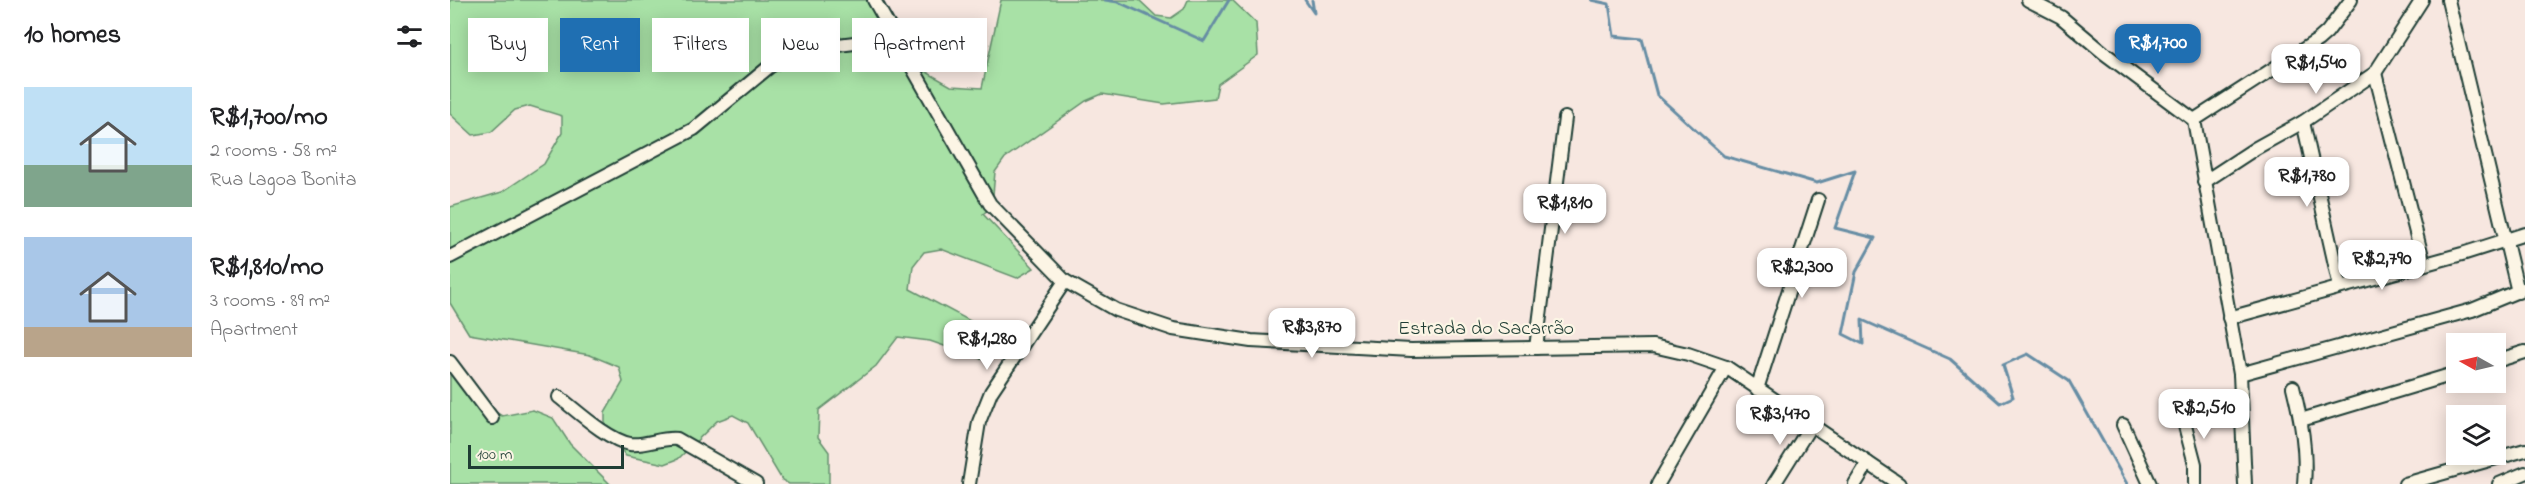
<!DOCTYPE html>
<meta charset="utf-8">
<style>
:root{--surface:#fff;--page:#f2f2f2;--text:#202124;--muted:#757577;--accent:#1f6fb2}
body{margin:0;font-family:"Indie Flower",sans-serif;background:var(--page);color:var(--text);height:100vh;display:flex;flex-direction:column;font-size:22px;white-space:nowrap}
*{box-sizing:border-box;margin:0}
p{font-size:20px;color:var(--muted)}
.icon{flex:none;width:33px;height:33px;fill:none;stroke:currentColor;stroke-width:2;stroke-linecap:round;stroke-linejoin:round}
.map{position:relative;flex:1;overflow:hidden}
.sheet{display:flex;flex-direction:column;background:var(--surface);width:450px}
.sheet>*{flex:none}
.guide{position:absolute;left:18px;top:18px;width:570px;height:54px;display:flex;gap:12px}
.needle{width:39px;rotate:278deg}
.tools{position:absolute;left:1996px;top:333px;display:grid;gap:12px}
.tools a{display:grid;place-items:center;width:60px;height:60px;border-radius:0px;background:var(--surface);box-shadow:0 3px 15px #0003;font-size:30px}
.scale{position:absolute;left:18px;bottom:15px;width:156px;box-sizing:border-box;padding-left:6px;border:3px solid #1f3d34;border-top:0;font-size:16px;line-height:21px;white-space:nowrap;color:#1f3d34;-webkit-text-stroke:4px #fcf5e5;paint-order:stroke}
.price{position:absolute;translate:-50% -51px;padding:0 14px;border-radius:12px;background:#fff;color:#222;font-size:20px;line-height:39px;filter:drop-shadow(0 2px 3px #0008)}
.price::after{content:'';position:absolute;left:50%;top:36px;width:18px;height:14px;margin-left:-9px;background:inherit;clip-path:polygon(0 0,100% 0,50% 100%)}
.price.active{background:var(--accent);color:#fff}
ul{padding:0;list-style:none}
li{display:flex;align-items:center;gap:18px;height:150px;padding:0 24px}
li span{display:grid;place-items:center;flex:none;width:168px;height:120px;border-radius:0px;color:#555}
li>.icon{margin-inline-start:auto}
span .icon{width:72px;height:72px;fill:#fffc;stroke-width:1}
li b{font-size:26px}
h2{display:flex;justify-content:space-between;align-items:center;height:72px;padding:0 24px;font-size:26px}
.chip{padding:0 21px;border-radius:0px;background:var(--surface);box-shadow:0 3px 15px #0003;font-size:21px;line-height:54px}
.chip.active{background:var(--accent);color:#fff}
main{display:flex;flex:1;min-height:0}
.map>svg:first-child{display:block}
.green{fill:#a8e1a6;stroke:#648f6d;stroke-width:1.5}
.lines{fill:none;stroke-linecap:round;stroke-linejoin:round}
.stream{stroke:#668da4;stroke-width:3}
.minor-casing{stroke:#1f3d34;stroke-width:16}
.minor{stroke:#fcf5e5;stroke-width:12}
.labels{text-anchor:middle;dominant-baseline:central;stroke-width:4.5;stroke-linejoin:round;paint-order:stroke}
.street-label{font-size:20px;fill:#1f3d34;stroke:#fcf5e5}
</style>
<main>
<section class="sheet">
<h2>10 homes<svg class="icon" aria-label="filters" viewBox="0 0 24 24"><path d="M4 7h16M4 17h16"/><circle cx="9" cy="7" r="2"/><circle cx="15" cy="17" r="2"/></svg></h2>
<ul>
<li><span style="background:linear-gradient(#bfe0f5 65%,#7fa58c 0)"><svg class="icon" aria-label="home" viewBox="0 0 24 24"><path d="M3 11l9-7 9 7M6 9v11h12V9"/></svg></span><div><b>R$1,700/mo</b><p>2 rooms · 58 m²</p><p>Rua Lagoa Bonita</p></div></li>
<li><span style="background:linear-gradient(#a9c7e8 75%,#b9a48a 0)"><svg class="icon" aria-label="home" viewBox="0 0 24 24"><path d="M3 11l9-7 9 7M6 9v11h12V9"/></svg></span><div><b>R$1,810/mo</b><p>3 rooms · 89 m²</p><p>Apartment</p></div></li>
</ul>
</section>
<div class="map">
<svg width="2075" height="484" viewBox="0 0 2075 484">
<rect width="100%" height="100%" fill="#f7e7e0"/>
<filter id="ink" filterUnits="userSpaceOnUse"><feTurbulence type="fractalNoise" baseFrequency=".0167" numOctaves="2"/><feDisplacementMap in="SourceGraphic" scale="12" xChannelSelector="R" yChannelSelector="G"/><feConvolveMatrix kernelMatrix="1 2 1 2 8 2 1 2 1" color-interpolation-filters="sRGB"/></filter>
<g filter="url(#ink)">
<!-- green -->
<g class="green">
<polygon points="0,0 426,0 471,69 501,86 532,88 551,0 689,0 706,16 721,18 734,9 738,0 782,0 806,23 808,55 768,84 765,98 714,104 652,94 636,101 555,158 545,172 542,206 533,214 584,268 567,278 491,249 474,252 463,266 460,289 524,323 543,344 532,359 480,341 448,337 426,366 369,410 368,437 379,452 379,484 339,484 332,480 298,423 283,415 267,421 228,459 215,464 176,456 155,430 155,413 173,382 169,367 140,355 19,334 0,303 0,207 52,192 94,164 112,133 112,116 80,106 65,110 41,132 23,135 0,114"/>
<polygon points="0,363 25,400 52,416 83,410 103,418 120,444 160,484 0,484"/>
</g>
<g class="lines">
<!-- stream -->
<g class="stream">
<polyline points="655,0 668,2 754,41 779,0"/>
<polyline points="855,0 864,13 862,0"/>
<polyline points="1141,0 1159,4 1164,36 1192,39 1207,95 1274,156 1367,183 1405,171 1385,228 1425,238 1406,272 1393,334 1413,344 1412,320 1500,359 1550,403 1563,397 1553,365 1578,354 1619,381 1677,484"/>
</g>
<!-- minor casing -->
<g class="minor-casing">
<g id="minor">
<polyline points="424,0 540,204 615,281 666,310 723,329 801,341 961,350 1203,346 1238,354 1276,367 1449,484"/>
<polyline points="1578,0 1611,17 1654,53 1744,120 1790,374 1795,484"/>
<polyline points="1998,0 2068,292"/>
<polyline points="1925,73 1974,264"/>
<polyline points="1744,120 1868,40 1877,32 1901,0"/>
<polyline points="1853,122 1890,287"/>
<polyline points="1754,182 1806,148 1853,122 1925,73 1972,0"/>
<polyline points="0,257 244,129 319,67 334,58 355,49 446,38"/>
<polyline points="1779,318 2012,254 2075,234"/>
<polyline points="1086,348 1115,118"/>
<polyline points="2046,361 2075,352"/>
<polyline points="0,362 42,418"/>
<polyline points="1790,374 2022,310 2073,289"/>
<path d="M 1843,387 C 1851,419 1857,451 1854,484"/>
<polyline points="1307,389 1368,200"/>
<path d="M 109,397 C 127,411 158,440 180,444 C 195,446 212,437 227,439 L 306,484"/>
<polyline points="1728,399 1745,464 1745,484"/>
<polyline points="1851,420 2007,373"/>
<polyline points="1673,425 1700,484"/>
<polyline points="519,484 529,422 541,392 615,281"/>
<polyline points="1208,484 1276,367"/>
<polyline points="1324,484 1361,425"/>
<polyline points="1405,484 1418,463"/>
<polyline points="1955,484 2075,450"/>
<polyline points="2049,484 2075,473"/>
</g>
</g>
<!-- minor -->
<use href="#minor" class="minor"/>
</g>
</g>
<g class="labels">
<!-- street labels -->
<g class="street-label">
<text x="1036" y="329">Estrada do Sacarrão</text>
</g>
</g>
</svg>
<div class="tools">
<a><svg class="needle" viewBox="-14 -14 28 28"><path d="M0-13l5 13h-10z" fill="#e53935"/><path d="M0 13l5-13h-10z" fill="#757577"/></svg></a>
<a><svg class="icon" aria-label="layers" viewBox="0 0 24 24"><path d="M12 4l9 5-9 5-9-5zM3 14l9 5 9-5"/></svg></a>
</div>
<div class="scale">100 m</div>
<b class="price active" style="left:1708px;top:75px">R$1,700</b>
<b class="price" style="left:1866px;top:95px">R$1,540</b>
<b class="price" style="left:1857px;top:208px">R$1,780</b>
<b class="price" style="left:1115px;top:235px">R$1,810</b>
<b class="price" style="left:1932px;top:291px">R$2,790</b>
<b class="price" style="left:1352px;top:299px">R$2,300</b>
<b class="price" style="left:862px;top:359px">R$3,870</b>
<b class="price" style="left:537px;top:371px">R$1,280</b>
<b class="price" style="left:1754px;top:440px">R$2,510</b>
<b class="price" style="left:1330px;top:446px">R$3,470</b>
<div class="guide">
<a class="chip">Buy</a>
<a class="chip active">Rent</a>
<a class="chip">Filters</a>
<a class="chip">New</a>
<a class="chip">Apartment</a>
</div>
</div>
</main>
